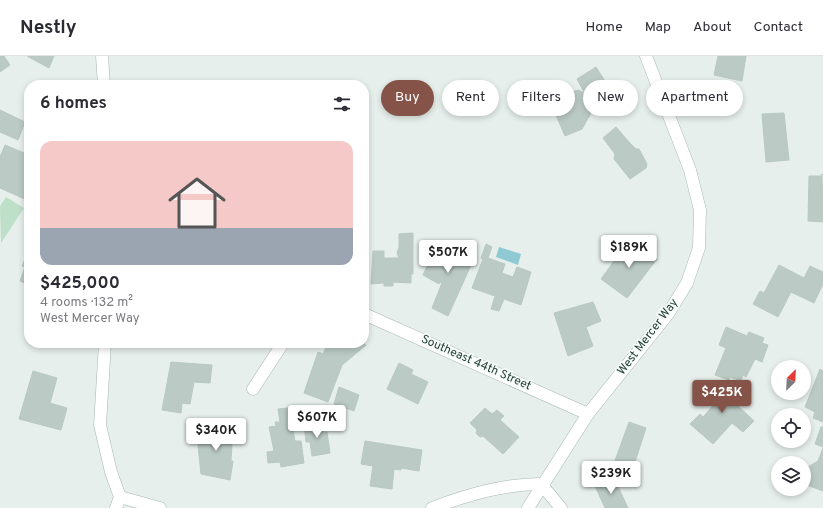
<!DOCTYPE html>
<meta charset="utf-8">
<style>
:root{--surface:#fff;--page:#f2f2f3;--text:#2b2b33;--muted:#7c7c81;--line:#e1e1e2;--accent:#855347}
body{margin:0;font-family:Overpass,sans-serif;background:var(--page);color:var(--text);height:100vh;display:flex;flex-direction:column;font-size:15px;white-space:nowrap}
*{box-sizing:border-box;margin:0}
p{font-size:13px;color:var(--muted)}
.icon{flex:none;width:22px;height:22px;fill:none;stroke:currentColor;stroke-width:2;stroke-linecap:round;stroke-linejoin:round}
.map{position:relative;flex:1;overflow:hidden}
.sheet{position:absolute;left:24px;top:24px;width:345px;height:268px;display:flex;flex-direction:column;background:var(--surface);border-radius:16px;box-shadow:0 2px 6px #0003}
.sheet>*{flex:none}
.guide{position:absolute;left:381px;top:24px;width:380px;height:36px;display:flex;gap:8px}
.needle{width:26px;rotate:24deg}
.tools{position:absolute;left:771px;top:304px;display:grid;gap:8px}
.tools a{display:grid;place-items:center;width:40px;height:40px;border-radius:50%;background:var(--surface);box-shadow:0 2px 6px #0003;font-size:20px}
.price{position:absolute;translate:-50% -34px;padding:0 9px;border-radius:4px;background:#fff;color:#222;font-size:13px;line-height:26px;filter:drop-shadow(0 1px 2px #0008)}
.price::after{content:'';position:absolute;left:50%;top:24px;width:12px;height:9px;margin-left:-6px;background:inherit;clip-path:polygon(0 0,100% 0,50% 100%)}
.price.on{background:var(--accent);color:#fff}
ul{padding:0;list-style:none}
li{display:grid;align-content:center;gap:8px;height:212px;padding:0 16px}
li span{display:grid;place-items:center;height:124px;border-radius:12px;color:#555}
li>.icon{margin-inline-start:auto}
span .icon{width:72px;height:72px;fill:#fffc;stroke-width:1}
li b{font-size:17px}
h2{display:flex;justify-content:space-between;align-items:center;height:48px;padding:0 16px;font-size:17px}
.chip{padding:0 14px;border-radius:18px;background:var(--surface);box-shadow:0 2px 6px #0003;font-size:14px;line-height:36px}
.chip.on{background:var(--accent);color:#fff}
header{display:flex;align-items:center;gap:24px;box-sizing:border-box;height:56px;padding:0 20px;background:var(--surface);border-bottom:1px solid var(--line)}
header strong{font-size:19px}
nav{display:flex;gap:22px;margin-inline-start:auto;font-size:14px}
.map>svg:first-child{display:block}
.green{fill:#bfe0c8}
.water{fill:#8ec9d4}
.building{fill:#bbcac4;stroke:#b8c9c2}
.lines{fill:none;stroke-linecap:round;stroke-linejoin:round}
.minor-casing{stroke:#a8b8b2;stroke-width:13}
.minor{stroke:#fff;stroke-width:12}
.labels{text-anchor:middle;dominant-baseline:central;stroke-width:3.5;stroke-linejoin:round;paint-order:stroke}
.street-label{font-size:12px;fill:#24423a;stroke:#f7fbf9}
</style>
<header>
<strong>Nestly</strong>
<nav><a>Home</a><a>Map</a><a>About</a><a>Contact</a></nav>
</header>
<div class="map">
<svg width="823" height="452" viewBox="0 0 823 452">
<rect width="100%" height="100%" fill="#e6efeb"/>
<!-- green -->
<polygon class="green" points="6,141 24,152 1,187 0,150"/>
<!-- water -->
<polygon class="water" points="499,191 521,198 518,209 496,201"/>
<!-- building -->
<g class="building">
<polygon points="0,0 4,0 10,9 0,16"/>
<polygon points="27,0 54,0 49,12"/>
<polygon points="718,0 746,0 742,25 714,19"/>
<polygon points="596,11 607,28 590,40 598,45 582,73 565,80 549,43 552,36 559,34 566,37 579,34 585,38 577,23"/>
<polygon points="0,54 25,66 18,84 0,76"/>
<polygon points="784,57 789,104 766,106 762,58"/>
<polygon points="616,71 629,86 636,93 639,93 647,108 646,112 630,123 614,103 615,98 603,82"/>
<polygon points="5,89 29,99 29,145 0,132 0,101"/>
<polygon points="822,118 823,166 808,165 809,120 821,120"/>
<polygon points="413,177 413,218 411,218 411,227 393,226 393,230 384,230 384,227 371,228 373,195 384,195 384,202 399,202 397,197 399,191 399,178"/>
<polygon points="630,183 657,203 627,242 601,223"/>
<polygon points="433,187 452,199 456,189 476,198 448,260 432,252 442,227 440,226 439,228 423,219 429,206 425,205"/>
<polygon points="486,188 492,191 488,202 505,208 502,217 513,221 517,211 531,216 521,249 504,243 499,255 491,253 495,240 472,232 483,203 481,202"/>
<polygon points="29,194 29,229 20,225 25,211 22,210"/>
<polygon points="779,209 804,222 810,210 823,216 823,228 814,247 791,236 778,261 753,248 760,235 764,237"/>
<polygon points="593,246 601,265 586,271 593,290 568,300 554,257"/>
<polygon points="726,271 747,280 749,276 764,282 762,287 768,289 762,306 755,303 746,321 743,319 741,325 730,321 729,324 715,319 726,292 719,289"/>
<polygon points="340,287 364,287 366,289 342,309 328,346 304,337 318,296 323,298 327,289 340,293 342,290"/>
<polygon points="171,306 212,309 210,327 194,326 190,348 182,347 181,357 162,354"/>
<polygon points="399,307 413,314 411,318 428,326 418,348 387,333"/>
<polygon points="820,313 823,315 823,366 813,362 815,356 805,351"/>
<polygon points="33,315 57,322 50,347 67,352 61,374 19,363"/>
<polygon points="712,326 740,333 737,349 754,365 743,376 732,367 713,388 690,368 700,358 703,361 718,344 708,341"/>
<polygon points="339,331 359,339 354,355 334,348"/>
<polygon points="298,351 299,367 292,368 295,385 301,385 304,407 281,411 280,406 268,407 267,396 274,395 269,371 276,370 275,366 280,366 278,353"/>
<polygon points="485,352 492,358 497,354 504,360 500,364 519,381 503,398 483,380 480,381 476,377 477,374 470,367"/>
<polygon points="230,362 232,376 227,378 230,388 232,388 231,405 233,405 230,424 201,418 197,380 216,376 215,367"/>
<polygon points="311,366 311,368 322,366 323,376 327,376 330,397 312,400 310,386 306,386 304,367"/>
<polygon points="629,366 646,372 634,409 637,410 634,420 612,413"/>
<polygon points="821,371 823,371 823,391 815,388"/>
<polygon points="365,385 422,394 419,415 401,412 401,414 394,413 392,433 370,430 373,410 361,408"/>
<polygon points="823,392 823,435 804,428 804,410 808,411 818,405"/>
<polygon points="614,422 628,452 605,452 595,430"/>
</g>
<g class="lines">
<!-- minor casing -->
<g class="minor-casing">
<g id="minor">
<polyline points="102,0 104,29"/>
<polyline points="364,258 588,358"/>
<polyline points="105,287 100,369 111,416 120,441 116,452"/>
<polyline points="253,333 283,287"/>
<polyline points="120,441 160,452"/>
<path d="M 432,452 C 467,439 503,428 541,428 L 561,452"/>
<polyline points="528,452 588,358 668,258 687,227 699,192 700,154 690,114 646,0"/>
</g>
</g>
<!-- minor -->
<use href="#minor" class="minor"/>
</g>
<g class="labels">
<!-- street labels -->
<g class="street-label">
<text transform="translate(648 281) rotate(-53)">West Mercer Way</text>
<text transform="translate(476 307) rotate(24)">Southeast 44th Street</text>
</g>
</g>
</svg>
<div class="tools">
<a><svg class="needle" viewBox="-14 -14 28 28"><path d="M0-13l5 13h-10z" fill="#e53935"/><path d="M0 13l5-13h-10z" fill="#7c7c81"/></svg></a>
<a><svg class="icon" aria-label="locate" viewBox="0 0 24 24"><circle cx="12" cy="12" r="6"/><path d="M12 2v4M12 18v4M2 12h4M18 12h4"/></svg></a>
<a><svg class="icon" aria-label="layers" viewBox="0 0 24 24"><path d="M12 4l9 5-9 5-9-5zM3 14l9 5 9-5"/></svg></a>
</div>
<b class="price" style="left:629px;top:213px">$189K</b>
<b class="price" style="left:448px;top:218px">$507K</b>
<b class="price on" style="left:722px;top:358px">$425K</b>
<b class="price" style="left:317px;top:383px">$607K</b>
<b class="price" style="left:216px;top:396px">$340K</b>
<b class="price" style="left:611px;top:439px">$239K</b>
<div class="guide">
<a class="chip on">Buy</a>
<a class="chip">Rent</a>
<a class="chip">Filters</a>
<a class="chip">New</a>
<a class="chip">Apartment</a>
</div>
<section class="sheet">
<h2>6 homes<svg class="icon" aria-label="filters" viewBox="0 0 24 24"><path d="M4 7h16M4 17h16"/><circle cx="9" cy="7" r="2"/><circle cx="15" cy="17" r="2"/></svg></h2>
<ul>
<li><span style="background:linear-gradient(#f6c9c9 70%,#9aa5b1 0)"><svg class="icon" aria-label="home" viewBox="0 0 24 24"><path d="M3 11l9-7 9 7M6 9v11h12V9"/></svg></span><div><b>$425,000</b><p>4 rooms · 132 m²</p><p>West Mercer Way</p></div></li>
</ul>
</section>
</div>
